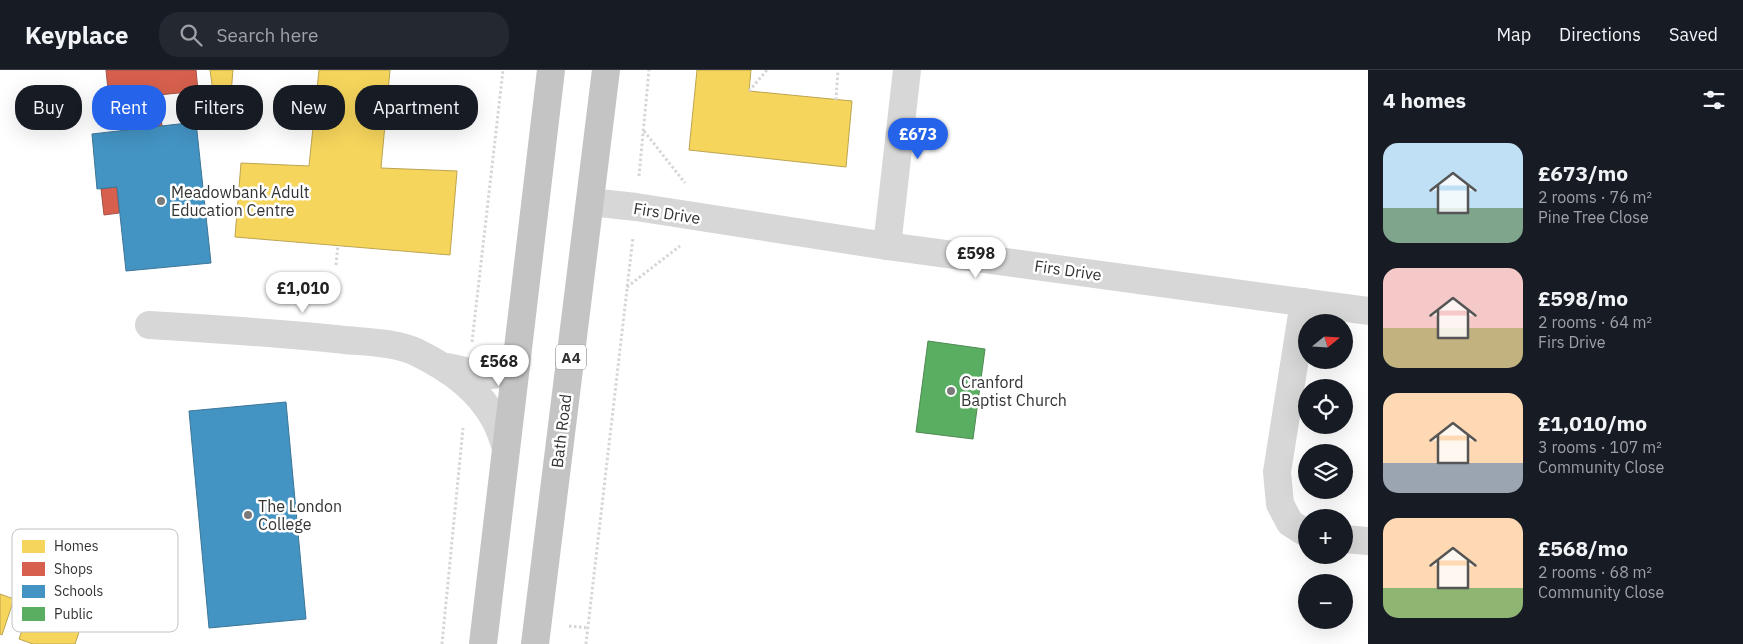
<!DOCTYPE html>
<meta charset="utf-8">
<style>
:root{--surface:#171b24;--page:#242831;--text:#f1f3f6;--muted:#9ea1a6;--line:#363941;--accent:#2563eb}
body{margin:0;font-family:"IBM Plex Sans",sans-serif;background:var(--page);color:var(--text);height:100vh;display:flex;flex-direction:column;font-size:19px;white-space:nowrap}
*{box-sizing:border-box;margin:0}
p{font-size:16px;color:var(--muted)}
.icon{flex:none;width:28px;height:28px;fill:none;stroke:currentColor;stroke-width:2;stroke-linecap:round;stroke-linejoin:round}
.map{position:relative;flex:1;overflow:hidden}
.side{display:flex;flex-direction:column;background:var(--surface);width:375px}
.side>*{flex:none}
.banner{position:absolute;left:15px;top:15px;width:475px;height:45px;display:flex;gap:10px}
.needle{width:32px;rotate:72deg}
.fabs{position:absolute;left:1298px;top:244px;display:grid;gap:10px}
.fabs a{display:grid;place-items:center;width:55px;height:55px;border-radius:50%;background:var(--surface);box-shadow:0 5px 20px #0002;font-size:25px}
.price{position:absolute;translate:-50% -42px;padding:0 11px;border-radius:18px;background:#fff;color:#222;font-size:16px;line-height:32px;filter:drop-shadow(0 1px 2px #0008)}
.price::after{content:'';position:absolute;left:50%;top:30px;width:15px;height:11px;margin-left:-8px;background:inherit;clip-path:polygon(0 0,100% 0,50% 100%)}
.price.on{background:var(--accent);color:#fff}
ul{padding:0;list-style:none}
li{display:flex;align-items:center;gap:15px;height:125px;padding:0 15px}
li span{display:grid;place-items:center;flex:none;width:140px;height:100px;border-radius:15px;color:#555}
li>.icon{margin-inline-start:auto}
span .icon{width:60px;height:60px;fill:#fffc;stroke-width:1}
li b{font-size:21px}
h2{display:flex;justify-content:space-between;align-items:center;height:60px;padding:0 15px;font-size:21px}
.tag{padding:0 18px;border-radius:20px;background:var(--surface);box-shadow:0 5px 20px #0002;font-size:18px;line-height:45px}
.tag.on{background:var(--accent);color:#fff}
header{display:flex;align-items:center;gap:30px;box-sizing:border-box;height:70px;padding:0 25px;background:var(--surface);border-bottom:1px solid var(--line)}
header strong{font-size:24px}
nav{display:flex;gap:28px;margin-inline-start:auto;font-size:18px}
.search{width:350px;height:45px;background:var(--page);display:flex;align-items:center;gap:12px;box-sizing:border-box;padding:0 18px;border-radius:20px;color:var(--muted);font-size:19px}
main{display:flex;flex:1;min-height:0}
.map>svg:first-child{display:block}
.homes{fill:#f6d55c;stroke:#bca450}
.shops{fill:#d6604d;stroke:#a55245}
.schools{fill:#4393c3;stroke:#3e7698}
.public{fill:#5aae61;stroke:#4e8953}
.lines{fill:none;stroke-linecap:round;stroke-linejoin:round}
.path{stroke:#d6d6d6;stroke-width:3;stroke-dasharray:2.5 2.5;stroke-linecap:butt}
.minor{stroke:#d7d7d7;stroke-width:28}
.highway{stroke:#c4c4c4;stroke-width:28}
.poi-dot{fill:#7a7a7a;stroke:#fff;stroke-width:2}
.labels{text-anchor:middle;dominant-baseline:central;stroke-width:5;stroke-linejoin:round;paint-order:stroke}
.shield{fill:#fff;stroke:#707070;stroke-width:1}
.shield-label{font-size:15px;font-weight:bold;fill:#333}
.poi-label{font-size:16px;fill:#333;stroke:#fff;text-anchor:start}
.street-label{font-size:16px;fill:#333;stroke:#fff}
.key{fill:#fff;stroke:#c2c2c2;stroke-width:1}
.key-label{font-size:14px;fill:#333}
</style>
<header>
<strong>Keyplace</strong>
<div class="search"><svg class="icon" aria-label="search" viewBox="0 0 24 24"><circle cx="10" cy="10" r="6"/><path d="M15 15l6 6"/></svg>Search here</div>
<nav><a>Map</a><a>Directions</a><a>Saved</a></nav>
</header>
<main>
<div class="map">
<svg width="1368" height="574" viewBox="0 0 1368 574">
<rect width="100%" height="100%" fill="#fff"/>
<!-- homes -->
<g class="homes">
<polygon points="210,0 233,0 231,24 214,29"/>
<polygon points="319,0 390,0 381,98 457,101 450,185 235,167 241,93 309,96"/>
<polygon points="697,0 751,0 749,21 852,31 846,97 689,80"/>
<polygon points="0,524 14,529 2,565 0,564"/>
<polygon points="31,533 83,550 75,574 33,574 19,569"/>
</g>
<!-- shops -->
<g class="shops">
<polygon points="106,0 196,0 198,21 109,30"/>
<polygon points="159,25 162,56 142,58 138,27"/>
<polygon points="117,117 119,143 104,145 101,119"/>
</g>
<!-- schools -->
<g class="schools">
<polygon points="196,52 211,193 126,201 117,117 97,119 92,64"/>
<polygon points="286,332 306,549 209,558 189,341"/>
</g>
<!-- public -->
<polygon class="public" points="928,271 985,279 973,369 916,362"/>
<g class="lines">
<!-- path -->
<g class="path">
<polyline points="749,21 767,0"/>
<polyline points="836,30 838,0"/>
<polyline points="644,61 685,113"/>
<polyline points="639,106 649,0"/>
<polyline points="336,195 338,175"/>
<polyline points="627,217 680,176"/>
<polyline points="472,272 503,0"/>
<polyline points="569,556 588,558"/>
<polyline points="442,574 463,358"/>
<polyline points="586,574 633,167"/>
</g>
<!-- minor -->
<g class="minor">
<polyline points="590,132 636,137 887,176 1368,241"/>
<polyline points="887,176 907,0"/>
<polyline points="1304,232 1277,402 1280,434 1290,453 1306,463"/>
<path d="M 149,255 C 215,259 280,263 345,270 C 367,272 397,273 416,282 C 447,297 479,319 495,350 C 500,359 503,369 506,378"/>
<polyline points="447,297 469,302 491,305 515,302"/>
<polyline points="1344,469 1368,471"/>
</g>
<!-- highway -->
<g class="highway">
<polyline points="483,574 551,0"/>
<polyline points="535,574 606,0"/>
</g>
</g>
<!-- markers -->
<g class="poi-dot">
<circle cx="161" cy="131" r="5"/>
<circle cx="951" cy="321" r="5"/>
<circle cx="248" cy="445" r="5"/>
</g>
<g class="labels">
<!-- shield labels -->
<rect class="shield" x="556" y="274.5" width="30" height="25" rx="4"/>
<g class="shield-label">
<text x="571" y="287">A4</text>
</g>
<!-- poi labels -->
<g class="poi-label">
<text x="171" y="122">Meadowbank Adult<tspan x="171" dy="18">Education Centre</tspan></text>
<text x="961" y="312">Cranford<tspan x="961" dy="18">Baptist Church</tspan></text>
<text x="258" y="436">The London<tspan x="258" dy="18">College</tspan></text>
</g>
<!-- street labels -->
<g class="street-label">
<text transform="translate(667 143) rotate(9)">Firs Drive</text>
<text transform="translate(1068 200) rotate(8)">Firs Drive</text>
<text transform="translate(561 361) rotate(-83)">Bath Road</text>
</g>
</g>
<!-- legend -->
<rect x="12" y="459" width="166" height="103" rx="8" class="key"/>
<rect x="22" y="470" width="23" height="13" fill="#f6d55c"/>
<rect x="22" y="492" width="23" height="14" fill="#d6604d"/>
<rect x="22" y="515" width="23" height="13" fill="#4393c3"/>
<rect x="22" y="537" width="23" height="14" fill="#5aae61"/>
<g class="key-label">
<text x="54" y="481">Homes</text>
<text x="54" y="504">Shops</text>
<text x="54" y="526">Schools</text>
<text x="54" y="549">Public</text>
</g>
</svg>
<div class="fabs">
<a><svg class="needle" viewBox="-14 -14 28 28"><path d="M0-13l5 13h-10z" fill="#e53935"/><path d="M0 13l5-13h-10z" fill="#9ea1a6"/></svg></a>
<a><svg class="icon" aria-label="locate" viewBox="0 0 24 24"><circle cx="12" cy="12" r="6"/><path d="M12 2v4M12 18v4M2 12h4M18 12h4"/></svg></a>
<a><svg class="icon" aria-label="layers" viewBox="0 0 24 24"><path d="M12 4l9 5-9 5-9-5zM3 14l9 5 9-5"/></svg></a>
<a>+</a>
<a>−</a>
</div>
<b class="price on" style="left:918px;top:90px">£673</b>
<b class="price" style="left:976px;top:209px">£598</b>
<b class="price" style="left:303px;top:244px">£1,010</b>
<b class="price" style="left:499px;top:317px">£568</b>
<div class="banner">
<a class="tag">Buy</a>
<a class="tag on">Rent</a>
<a class="tag">Filters</a>
<a class="tag">New</a>
<a class="tag">Apartment</a>
</div>
</div>
<section class="side">
<h2>4 homes<svg class="icon" aria-label="filters" viewBox="0 0 24 24"><path d="M4 7h16M4 17h16"/><circle cx="9" cy="7" r="2"/><circle cx="15" cy="17" r="2"/></svg></h2>
<ul>
<li><span style="background:linear-gradient(#bfe0f5 65%,#7fa58c 0)"><svg class="icon" aria-label="home" viewBox="0 0 24 24"><path d="M3 11l9-7 9 7M6 9v11h12V9"/></svg></span><div><b>£673/mo</b><p>2 rooms · 76 m²</p><p>Pine Tree Close</p></div></li>
<li><span style="background:linear-gradient(#f6c9c9 60%,#c2b280 0)"><svg class="icon" aria-label="home" viewBox="0 0 24 24"><path d="M3 11l9-7 9 7M6 9v11h12V9"/></svg></span><div><b>£598/mo</b><p>2 rooms · 64 m²</p><p>Firs Drive</p></div></li>
<li><span style="background:linear-gradient(#ffd9b3 70%,#9aa5b1 0)"><svg class="icon" aria-label="home" viewBox="0 0 24 24"><path d="M3 11l9-7 9 7M6 9v11h12V9"/></svg></span><div><b>£1,010/mo</b><p>3 rooms · 107 m²</p><p>Community Close</p></div></li>
<li><span style="background:linear-gradient(#ffd9b3 70%,#8fb573 0)"><svg class="icon" aria-label="home" viewBox="0 0 24 24"><path d="M3 11l9-7 9 7M6 9v11h12V9"/></svg></span><div><b>£568/mo</b><p>2 rooms · 68 m²</p><p>Community Close</p></div></li>
</ul>
</section>
</main>
